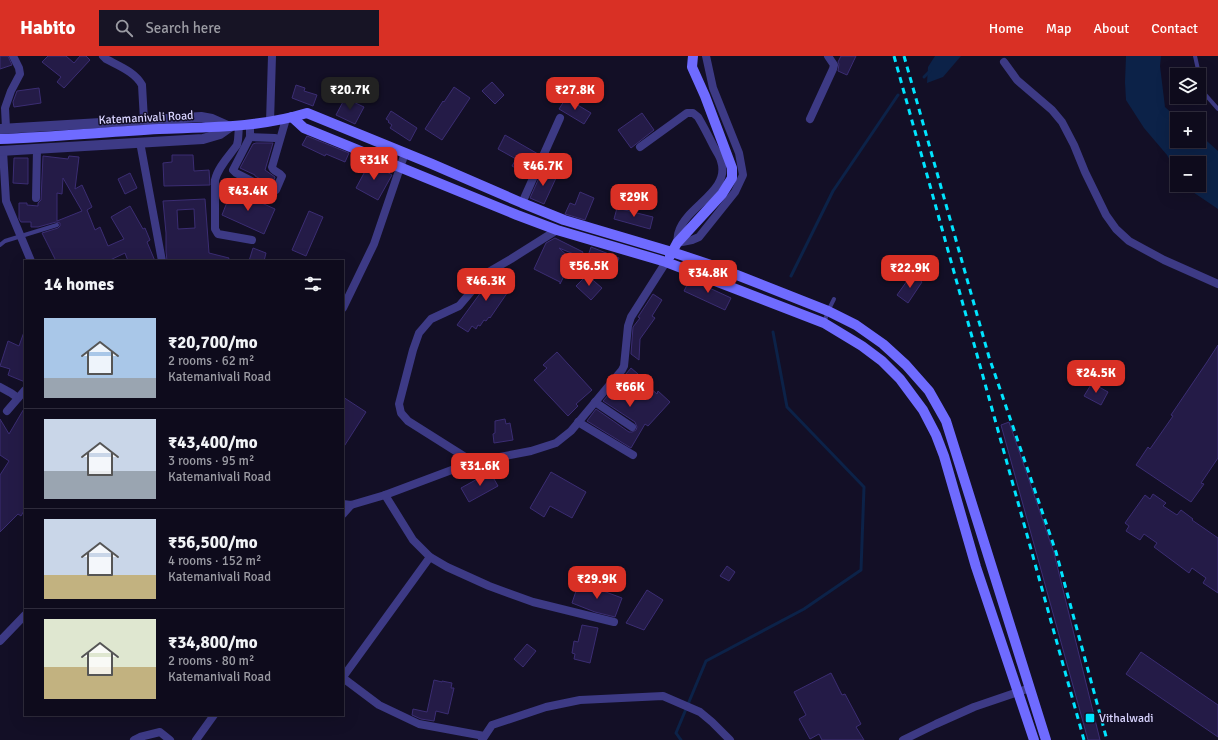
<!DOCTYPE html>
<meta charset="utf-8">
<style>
:root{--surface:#0e0b1c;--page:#171425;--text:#f1f3f6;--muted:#9b9ba3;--line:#2e2b3b;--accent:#d93025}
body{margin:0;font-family:Signika,sans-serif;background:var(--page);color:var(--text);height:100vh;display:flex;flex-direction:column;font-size:15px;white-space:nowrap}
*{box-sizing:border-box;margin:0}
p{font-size:13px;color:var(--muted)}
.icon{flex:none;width:22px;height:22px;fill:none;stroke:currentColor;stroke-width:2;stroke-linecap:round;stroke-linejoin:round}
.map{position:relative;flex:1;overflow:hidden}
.panel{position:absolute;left:24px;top:204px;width:320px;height:456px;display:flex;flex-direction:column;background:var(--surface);border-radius:0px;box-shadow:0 4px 16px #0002,0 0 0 1px var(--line)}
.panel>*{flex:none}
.controls{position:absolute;left:1170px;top:12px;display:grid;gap:8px}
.controls a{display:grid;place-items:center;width:36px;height:36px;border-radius:0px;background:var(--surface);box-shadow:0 4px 16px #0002,0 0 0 1px var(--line);font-size:20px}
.price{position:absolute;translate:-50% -34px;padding:0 9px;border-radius:8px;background:var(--accent);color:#fff;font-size:13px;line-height:26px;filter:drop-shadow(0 1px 2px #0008)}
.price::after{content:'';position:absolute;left:50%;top:24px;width:12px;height:9px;margin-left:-6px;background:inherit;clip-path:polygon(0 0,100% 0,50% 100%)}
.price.on{background:#222;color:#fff}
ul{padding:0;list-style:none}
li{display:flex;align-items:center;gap:12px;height:100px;padding:0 20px}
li+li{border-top:1px solid var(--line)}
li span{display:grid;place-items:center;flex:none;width:112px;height:80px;border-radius:0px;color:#555}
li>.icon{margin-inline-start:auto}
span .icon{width:48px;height:48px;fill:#fffc;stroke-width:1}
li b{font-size:17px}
h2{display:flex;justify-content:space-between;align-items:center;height:48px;padding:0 20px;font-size:17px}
header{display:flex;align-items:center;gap:24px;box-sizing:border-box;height:56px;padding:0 20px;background:var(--accent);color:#fff}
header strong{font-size:19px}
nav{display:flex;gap:22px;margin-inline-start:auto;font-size:14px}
.search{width:280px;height:36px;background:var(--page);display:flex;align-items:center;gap:10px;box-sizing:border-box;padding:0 14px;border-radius:0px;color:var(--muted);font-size:15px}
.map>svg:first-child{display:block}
.water{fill:#0c2248}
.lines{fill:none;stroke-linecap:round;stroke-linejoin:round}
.stream{stroke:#0c2248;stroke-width:3}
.building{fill:#241b47;stroke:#3b2d73;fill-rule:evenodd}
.service{stroke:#3d3a85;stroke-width:4}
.minor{stroke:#3d3a85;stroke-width:8}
.tertiary{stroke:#3d3a85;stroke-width:10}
.secondary{stroke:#6f6bff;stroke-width:10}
.rail{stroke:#00e5ff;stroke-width:3;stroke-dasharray:6 5;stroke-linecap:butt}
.poi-dot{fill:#00e5ff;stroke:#130f26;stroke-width:1.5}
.labels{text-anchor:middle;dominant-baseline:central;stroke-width:3;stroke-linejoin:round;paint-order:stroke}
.street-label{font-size:12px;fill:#d9d4ff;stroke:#130f26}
.poi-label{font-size:12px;fill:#d9d4ff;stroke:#130f26;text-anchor:start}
</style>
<header>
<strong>Habito</strong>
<div class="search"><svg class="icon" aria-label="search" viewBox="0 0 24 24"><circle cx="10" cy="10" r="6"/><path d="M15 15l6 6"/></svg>Search here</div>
<nav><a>Home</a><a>Map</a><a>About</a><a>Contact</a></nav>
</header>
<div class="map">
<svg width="1218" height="684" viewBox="0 0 1218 684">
<rect width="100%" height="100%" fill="#130f26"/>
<!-- water -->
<g class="water">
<polygon points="935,0 961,0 943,21 927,27 928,11"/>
<polygon points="1126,0 1161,0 1160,10 1165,51 1178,63 1177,63 1177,85 1199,85 1199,78 1218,95 1218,153 1187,132 1185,129 1199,129 1199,107 1177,107 1177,116 1167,99 1144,72 1126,44 1125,26"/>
</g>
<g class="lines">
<!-- stream -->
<g class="stream">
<polyline points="924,21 930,15"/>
<polyline points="791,220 833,135 898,39"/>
<polyline points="681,684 676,677 706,605 804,553 861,514 864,431 787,351 773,276"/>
</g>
</g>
<!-- building -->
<g class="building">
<polygon points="0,0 8,0 12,9 0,13"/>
<polygon points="48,0 66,0 74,7 80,0 86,0 90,4 64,32 57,26 61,21 42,6"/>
<polygon points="841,0 856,0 847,19 838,15 839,8 838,6"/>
<polygon points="492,26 504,39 495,48 482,35"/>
<polygon points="296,29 305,32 304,35 317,39 313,50 292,42"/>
<polygon points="454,31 470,42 442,84 425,73 443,45 444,46"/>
<polygon points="39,32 41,47 14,51 13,46 17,35"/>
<polygon points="345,42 364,51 355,68 336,59"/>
<polygon points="566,42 591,57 584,68 559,53"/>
<polygon points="391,55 417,72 410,85 390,72 392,69 388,66 389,65 386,63"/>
<polygon points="642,57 654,74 631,92 618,74"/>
<polygon points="505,79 538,98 528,119 512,110 516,103 498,93"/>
<polygon points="307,80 349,97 345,106 326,98 325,100 302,89"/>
<polygon points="256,87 273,87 265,114 275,121 272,129 255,120 255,119 240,112 253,88"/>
<polygon points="172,99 193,99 194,115 209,114 210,129 164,130 163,107 172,106"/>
<path d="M 43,100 L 68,103 L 69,100 L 79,101 L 75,133 L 82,129 L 92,151 L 87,154 L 95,174 L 100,171 L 108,190 L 124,183 L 111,161 L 130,150 L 143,173 L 145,172 L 150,184 L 147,186 L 155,205 L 128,205 L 125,197 L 108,205 L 56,205 L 42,177 L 58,172 L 60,170 L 60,167 L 56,166 L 38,171 L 31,171 L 31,166 L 21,166 L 19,163 L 19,147 L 27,147 L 27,149 L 38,150 L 38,147 L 41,144 ZM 63,122 L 82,155 L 57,165 L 57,137 L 62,138 Z"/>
<polygon points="14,102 28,102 28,128 13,127"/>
<polygon points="370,106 392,119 378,144 356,132"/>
<polygon points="543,113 552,117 550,120 556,122 544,148 530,142"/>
<polygon points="130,117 137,132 125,138 118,123"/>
<polygon points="233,134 275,153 264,178 222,159 229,141 231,141"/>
<polygon points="580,136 594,142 585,164 565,158 570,147 575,149"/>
<path d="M 205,143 L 209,197 L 229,202 L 228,205 L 167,205 L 166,195 L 166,177 L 163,145 ZM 194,153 L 195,172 L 178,173 L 177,154 Z"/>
<polygon points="617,152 653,161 650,173 614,163"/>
<polygon points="309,155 323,161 306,200 292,194"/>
<polygon points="555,182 583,196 581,201 559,192 572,204 560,228 560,226 534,213 546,187"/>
<polygon points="591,191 619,202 615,213 587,203"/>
<polygon points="253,192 266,197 264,205 249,205"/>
<polygon points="499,217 514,227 490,262 489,261 486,265 484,264 480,270 478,269 476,273 472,270 468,276 457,269 492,221"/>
<polygon points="912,218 922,226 908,247 897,239"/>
<polygon points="587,219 602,232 591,244 576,230"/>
<polygon points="690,223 731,242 725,254 684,235"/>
<polygon points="653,238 662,244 652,260 655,262 640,283 639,304 631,298 633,271 640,262 638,261"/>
<polygon points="24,276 25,276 25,326 8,319 10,313 0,310 8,285 19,290"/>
<polygon points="1218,289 1218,402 1201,427 1204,428 1191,446 1136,409 1148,391 1150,393 1173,360 1171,359 1207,306"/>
<polygon points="557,296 592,334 576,348 578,350 568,360 534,324 547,312 543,309"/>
<polygon points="631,312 638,318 638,321 657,338 658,335 670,346 648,370 645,368 631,392 587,365 596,353 629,376 632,376 636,374 637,371 635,366 603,345"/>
<polygon points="1092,327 1108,336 1101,349 1084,340"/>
<polygon points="343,341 366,356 343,392"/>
<polygon points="25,351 25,453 21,460 18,458 0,476 0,419 9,405 0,399 0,363 9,378"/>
<polygon points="505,363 506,368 510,367 513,384 494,387 493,378 495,377 495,365"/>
<polygon points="1009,366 1054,497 1100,684 1088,684 1001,369"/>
<polygon points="490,416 498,430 469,446 461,432"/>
<polygon points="551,416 586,436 572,462 550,450 544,461 530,452"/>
<polygon points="1153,438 1166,447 1163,450 1177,459 1181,454 1193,463 1192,464 1218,482 1218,537 1203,527 1206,522 1192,512 1189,517 1154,491 1157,487 1144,478 1140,484 1126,475 1129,470 1125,467 1145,439 1150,443"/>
<polygon points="727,510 735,516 729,525 720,520"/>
<polygon points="579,526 622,542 615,561 595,556 572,547"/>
<polygon points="647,534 663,544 644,574 626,567"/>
<polygon points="582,569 598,572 590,607 574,603 575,598 572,597 574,585 578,586"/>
<polygon points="527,588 536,595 523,611 514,603"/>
<polygon points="1141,596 1218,649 1218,681 1126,618"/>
<polygon points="831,617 842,639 845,638 861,668 856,671 864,684 822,684 819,678 810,683 799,663 806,659 794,636"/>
<polygon points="434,624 442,626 442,625 452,627 451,632 454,632 448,658 436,655 434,665 421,663 412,659 413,653 427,656"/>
</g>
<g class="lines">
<!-- service -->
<g class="service">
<polyline points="1195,0 1203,36 1218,53"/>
<polyline points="0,189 5,185 57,169"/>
<polyline points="824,267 828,255 834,243"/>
</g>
<!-- minor -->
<g class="minor">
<path d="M 103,0 L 106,3 C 119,10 135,16 142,29 L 144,64"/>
<polyline points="1004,6 1017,24 1052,54 1062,66 1074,89 1085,116 1106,159 1116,173 1129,185 1164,204 1218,228"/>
<polyline points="810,63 833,13 834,9 828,0"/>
<polyline points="270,66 272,0"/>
<path d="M 250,69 L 250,81 L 233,114 L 236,117 L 273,136 L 276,134 L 282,120 C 280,116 273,116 272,111 L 286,63"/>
<path d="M 239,70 L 238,84 L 237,89 C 229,100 218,111 215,124 L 215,173 L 218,178 L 252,184"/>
<polyline points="6,72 5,52 11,35 20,18 19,12 13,0"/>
<polyline points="250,81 275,82"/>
<polyline points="140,86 162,205"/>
<path d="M 640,91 L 687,57 L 693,57 L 698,61 C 704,71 709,81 714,91 C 716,95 720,100 721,105 C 731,135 687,150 679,175 C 677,179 678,184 677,187 L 692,184 L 699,181 L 735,136 L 743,119 L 739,97 L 713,32 L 706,0"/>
<polyline points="3,95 6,145 31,205"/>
<polyline points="36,142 37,93"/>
<polyline points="522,147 560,62"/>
<polyline points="343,252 374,188 405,97"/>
<polyline points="0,331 11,337 18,342"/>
<polyline points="595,346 632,371"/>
<polyline points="7,355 25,334"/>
<polyline points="578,366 633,399"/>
<polyline points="473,406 408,365 401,357 399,348 413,294 419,277 431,263 459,250 487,217 511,203 557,174"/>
<polyline points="385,439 413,484 430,501 447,511 489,530 533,546 614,566"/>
<polyline points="343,448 351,449 385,439 473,406 531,395 556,387 571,375 622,314 624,310 628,270 631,261 666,206"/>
<polyline points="343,458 351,449"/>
<polyline points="0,585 25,559"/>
<polyline points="343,621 430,501"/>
<polyline points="343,622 379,649 419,668 484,680"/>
<polyline points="134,684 140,681 160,676 170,684"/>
<polyline points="196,684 214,659"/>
<polyline points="482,684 492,669 546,651 580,644 663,640 700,656 712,666 730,684"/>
<polyline points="903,684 936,668 974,651 1030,632"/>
</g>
<!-- tertiary -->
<g class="tertiary">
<polyline points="0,73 201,61 212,63 230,71"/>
<polyline points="0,95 203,83 220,78 230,71"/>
</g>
<!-- secondary -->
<g class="secondary">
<polyline points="292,61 304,72 517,159 557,174 666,206 824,267 862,290 882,305 900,323 923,354 936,379 944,400 976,511 1034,684"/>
<path d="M 0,83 C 53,81 106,76 159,73 C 209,71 258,72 307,57 L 432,108 L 522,147 L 564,164 L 672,196 L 714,210 L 828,255 L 856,269 L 883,288 L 906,309 L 929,335 L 946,365 L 1046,684"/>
<polyline points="670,200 677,187 722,138 732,122 732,112 705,40 692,11 693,0"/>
</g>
<!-- rail -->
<g class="rail">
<polyline points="894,0 1084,684"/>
<polyline points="904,0 989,301 1056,496 1107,684"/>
</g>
</g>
<!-- markers -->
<rect class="poi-dot" x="1085" y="657" width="10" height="10" rx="2"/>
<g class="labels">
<!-- street labels -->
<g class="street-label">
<text transform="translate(146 62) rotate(-3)">Katemanivali Road</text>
</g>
<!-- poi labels -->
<g class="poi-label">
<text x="1099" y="662">Vithalwadi</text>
</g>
</g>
</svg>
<div class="controls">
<a><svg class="icon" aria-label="layers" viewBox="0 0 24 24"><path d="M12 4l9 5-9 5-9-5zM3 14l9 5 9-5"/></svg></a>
<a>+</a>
<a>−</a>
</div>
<b class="price on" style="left:350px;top:55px">₹20.7K</b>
<b class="price" style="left:575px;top:55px">₹27.8K</b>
<b class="price" style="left:374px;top:125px">₹31K</b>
<b class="price" style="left:543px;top:131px">₹46.7K</b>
<b class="price" style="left:248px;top:156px">₹43.4K</b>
<b class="price" style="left:634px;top:162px">₹29K</b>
<b class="price" style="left:589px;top:231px">₹56.5K</b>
<b class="price" style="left:910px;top:233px">₹22.9K</b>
<b class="price" style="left:708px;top:238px">₹34.8K</b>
<b class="price" style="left:486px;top:246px">₹46.3K</b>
<b class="price" style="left:1096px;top:338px">₹24.5K</b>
<b class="price" style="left:630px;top:352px">₹66K</b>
<b class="price" style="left:480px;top:431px">₹31.6K</b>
<b class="price" style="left:597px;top:544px">₹29.9K</b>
<section class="panel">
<h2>14 homes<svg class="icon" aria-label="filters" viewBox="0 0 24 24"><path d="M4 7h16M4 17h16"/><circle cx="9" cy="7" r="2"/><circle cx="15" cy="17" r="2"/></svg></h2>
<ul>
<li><span style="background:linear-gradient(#a9c7e8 75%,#9aa5b1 0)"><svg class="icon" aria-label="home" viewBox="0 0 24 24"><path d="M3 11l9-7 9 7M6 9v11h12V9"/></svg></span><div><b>₹20,700/mo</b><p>2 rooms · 62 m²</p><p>Katemanivali Road</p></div></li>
<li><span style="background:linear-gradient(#c9d6e8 65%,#9aa5b1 0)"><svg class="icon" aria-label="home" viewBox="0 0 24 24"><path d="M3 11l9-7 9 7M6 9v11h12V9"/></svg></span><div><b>₹43,400/mo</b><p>3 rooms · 95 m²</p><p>Katemanivali Road</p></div></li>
<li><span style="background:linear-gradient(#c9d6e8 70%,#c2b280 0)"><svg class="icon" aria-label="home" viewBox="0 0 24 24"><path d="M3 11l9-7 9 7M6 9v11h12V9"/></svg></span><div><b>₹56,500/mo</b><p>4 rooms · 152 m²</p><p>Katemanivali Road</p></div></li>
<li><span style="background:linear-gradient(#dfe7d0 60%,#c2b280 0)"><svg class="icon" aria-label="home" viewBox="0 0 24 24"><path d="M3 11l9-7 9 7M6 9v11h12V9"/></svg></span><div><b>₹34,800/mo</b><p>2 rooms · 80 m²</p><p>Katemanivali Road</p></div></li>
</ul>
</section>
</div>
